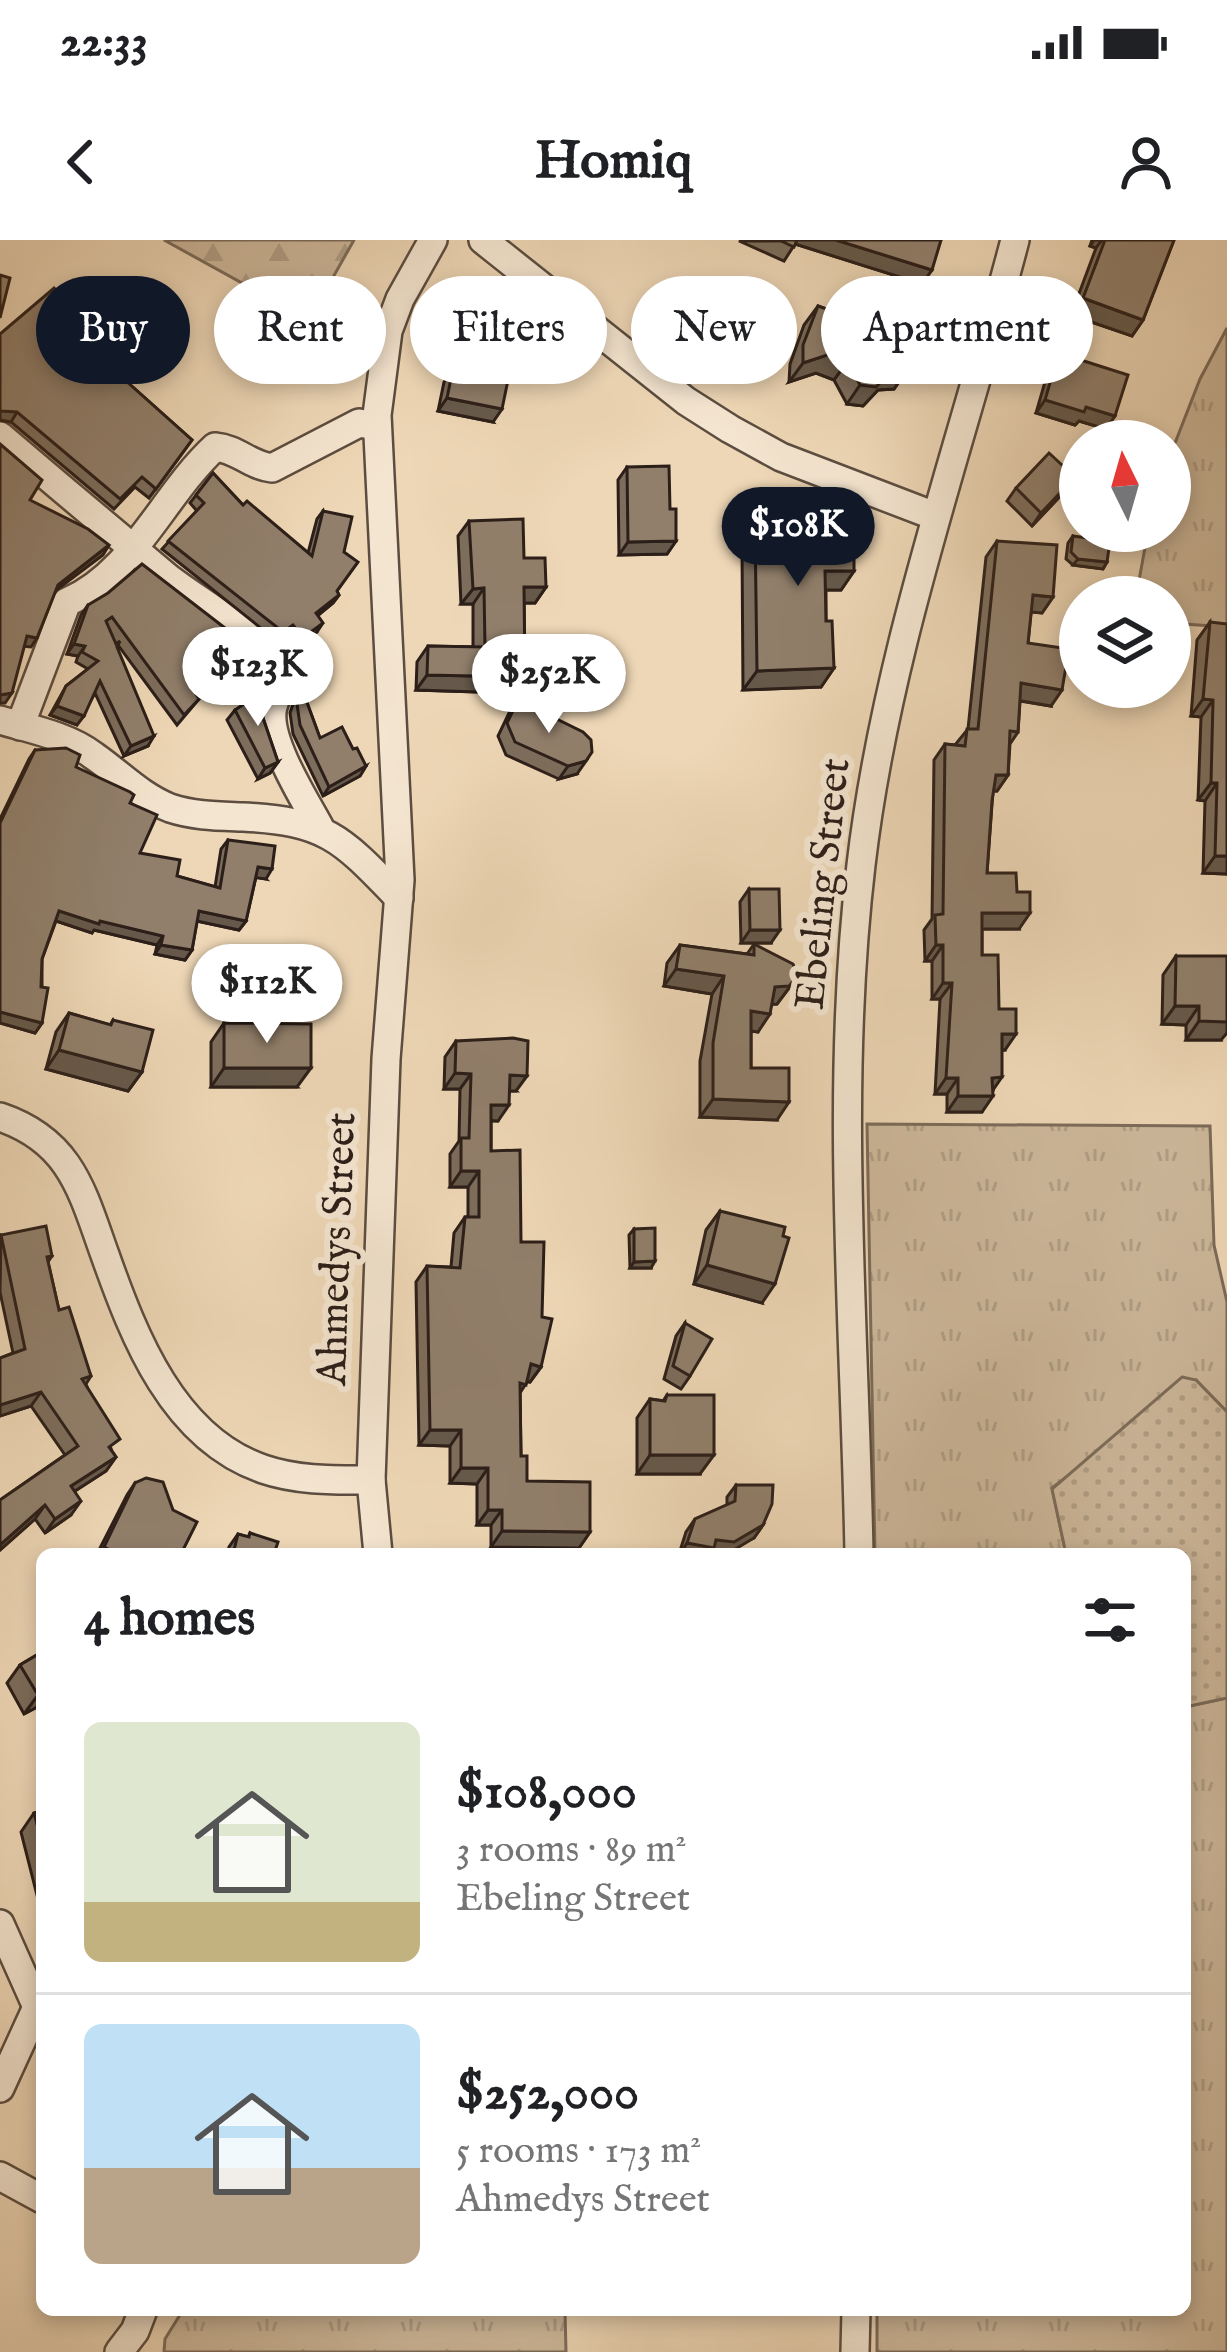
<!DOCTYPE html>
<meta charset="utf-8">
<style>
:root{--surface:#fff;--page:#f6f6f6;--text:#202124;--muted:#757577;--line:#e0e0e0;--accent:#111827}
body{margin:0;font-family:"IM FELL English",serif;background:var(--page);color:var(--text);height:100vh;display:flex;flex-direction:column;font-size:45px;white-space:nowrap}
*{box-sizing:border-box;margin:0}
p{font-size:39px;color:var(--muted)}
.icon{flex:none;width:66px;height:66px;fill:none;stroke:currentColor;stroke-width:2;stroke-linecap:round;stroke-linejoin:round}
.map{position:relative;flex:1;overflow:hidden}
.details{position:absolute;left:36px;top:1308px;width:1155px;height:768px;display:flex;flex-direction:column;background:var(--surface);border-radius:18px;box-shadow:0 6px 18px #0003}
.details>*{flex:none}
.top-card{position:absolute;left:36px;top:36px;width:1155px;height:108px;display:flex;gap:24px}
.needle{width:78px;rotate:355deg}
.fabs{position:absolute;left:1059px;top:180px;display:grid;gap:24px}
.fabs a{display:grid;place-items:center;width:132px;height:132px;border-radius:50%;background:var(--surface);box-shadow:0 6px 18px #0003;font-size:60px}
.price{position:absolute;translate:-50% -102px;padding:0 27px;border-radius:42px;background:#fff;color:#222;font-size:39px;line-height:78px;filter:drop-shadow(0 3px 6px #0008)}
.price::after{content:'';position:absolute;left:50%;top:72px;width:36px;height:27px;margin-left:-18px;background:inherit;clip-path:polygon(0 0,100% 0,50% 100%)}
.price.active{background:var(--accent);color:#fff}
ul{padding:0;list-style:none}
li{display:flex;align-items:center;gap:36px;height:300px;padding:0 48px}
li+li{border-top:3px solid var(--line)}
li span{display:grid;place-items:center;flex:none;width:336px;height:240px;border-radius:18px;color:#555}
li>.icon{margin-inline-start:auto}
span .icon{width:144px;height:144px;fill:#fffc;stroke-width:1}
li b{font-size:51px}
h2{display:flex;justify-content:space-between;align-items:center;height:144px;padding:0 48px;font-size:51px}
.chip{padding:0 42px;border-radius:54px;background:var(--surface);box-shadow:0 6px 18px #0003;font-size:42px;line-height:108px}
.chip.active{background:var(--accent);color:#fff}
.status{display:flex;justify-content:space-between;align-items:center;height:84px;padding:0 60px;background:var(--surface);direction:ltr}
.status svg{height:33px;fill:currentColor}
header{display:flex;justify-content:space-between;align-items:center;height:156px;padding:0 48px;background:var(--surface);font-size:54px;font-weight:700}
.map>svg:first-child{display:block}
.grass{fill:url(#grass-tufts);stroke:#7c6c5a;stroke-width:3}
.forest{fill:url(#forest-firs);stroke:#7c6c5a;stroke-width:3}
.garden{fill:url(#garden-dots);stroke:#7c6c5a;stroke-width:3}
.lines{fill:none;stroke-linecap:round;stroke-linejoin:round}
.street-casing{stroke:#5c4d40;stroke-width:32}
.street{stroke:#f4e5d0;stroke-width:27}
.wall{fill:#7d6d5c;stroke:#2c1f19;stroke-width:3}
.shaded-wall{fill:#66594b;stroke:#2c1f19;stroke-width:3}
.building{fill:#917f6b;stroke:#2c1f19;stroke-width:3}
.labels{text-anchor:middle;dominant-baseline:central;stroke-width:12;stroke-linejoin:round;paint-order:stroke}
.street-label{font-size:42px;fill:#2c1f19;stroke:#f4e5d0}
</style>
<div class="status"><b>22:33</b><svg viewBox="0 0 49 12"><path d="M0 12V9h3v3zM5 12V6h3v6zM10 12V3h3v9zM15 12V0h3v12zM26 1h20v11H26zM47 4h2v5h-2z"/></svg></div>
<header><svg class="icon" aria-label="back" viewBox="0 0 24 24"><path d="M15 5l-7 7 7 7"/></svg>Homiq<svg class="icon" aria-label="person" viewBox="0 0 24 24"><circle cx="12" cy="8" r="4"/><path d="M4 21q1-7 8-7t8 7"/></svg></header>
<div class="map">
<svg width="1227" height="2112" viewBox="0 0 1227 2112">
<defs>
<pattern id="grass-tufts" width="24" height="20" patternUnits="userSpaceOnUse" patternTransform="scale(3)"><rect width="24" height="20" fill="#cdb89b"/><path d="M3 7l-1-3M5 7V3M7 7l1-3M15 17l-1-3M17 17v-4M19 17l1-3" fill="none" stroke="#b09e85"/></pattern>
<pattern id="forest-firs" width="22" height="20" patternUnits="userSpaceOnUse" patternTransform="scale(3)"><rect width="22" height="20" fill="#cdb89b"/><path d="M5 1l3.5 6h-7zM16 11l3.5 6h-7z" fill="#b09e85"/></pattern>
<pattern id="garden-dots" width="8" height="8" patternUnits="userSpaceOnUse" patternTransform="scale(3)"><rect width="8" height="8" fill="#cdb89b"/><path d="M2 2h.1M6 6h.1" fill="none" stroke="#b09e85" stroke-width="1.8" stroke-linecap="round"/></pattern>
</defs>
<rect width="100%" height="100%" fill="#eed7b6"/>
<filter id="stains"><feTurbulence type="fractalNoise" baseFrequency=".00167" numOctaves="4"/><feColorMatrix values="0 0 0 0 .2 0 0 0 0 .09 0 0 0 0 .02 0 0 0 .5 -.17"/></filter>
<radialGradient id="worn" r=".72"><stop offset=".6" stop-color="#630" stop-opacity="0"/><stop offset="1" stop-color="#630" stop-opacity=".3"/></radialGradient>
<!-- grass -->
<g class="grass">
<polygon points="1227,88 1227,387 1170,383 1170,357 1136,357 1148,291 1170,291 1170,216 1200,139"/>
<polygon points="867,884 1210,886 1214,1005 1227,1062 1227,1172 1196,1140 1052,1248 1066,1314 875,1314"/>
<polygon points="1227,1458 1227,2112 877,2112 877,2070 1185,2070 1185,1467"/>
<polygon points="183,2070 565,2070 566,2112 164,2112 165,2099"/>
</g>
<!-- forest -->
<polygon class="forest" points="164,0 354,0 309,80"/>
<!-- garden -->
<polygon class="garden" points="1182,1137 1196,1140 1227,1172 1227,1458 1185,1467 1185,1314 1066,1314 1052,1249"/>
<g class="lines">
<!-- street casing -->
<g class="street-casing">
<g id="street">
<polyline points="483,0 686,161 730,189 781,217 935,276"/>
<path d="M 0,196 C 55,243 111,290 166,336 C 203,366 268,396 281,445 C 278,454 273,462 272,472 C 269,504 305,560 320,588"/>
<path d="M 0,480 C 31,489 68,496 94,516 C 120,534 140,556 170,568 C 194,576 218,576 243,577 C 327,581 342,599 399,658"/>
<path d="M 20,486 L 67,362 C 133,334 163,255 215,207 C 238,209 249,225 272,228 L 359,183 L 377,186"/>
<path d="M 0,877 C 71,901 82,951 105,1015 C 134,1097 173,1198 263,1229 C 298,1241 335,1240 371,1240"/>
<polyline points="378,1314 371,1240 386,819 400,640 377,175 388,91 400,59 433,0"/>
<path d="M 859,1314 C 855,1087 834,851 861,625 C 886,411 961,207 1015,0"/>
<polyline points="0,1684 37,1767"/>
<polyline points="0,1848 37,1767 42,1766"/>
<polyline points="0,1936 42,1959"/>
<polyline points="119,2112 135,2091 143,2070"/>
<polyline points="855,2112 856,2070"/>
</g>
</g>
<!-- street -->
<use href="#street" class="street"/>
</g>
<!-- wall -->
<g class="wall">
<polygon points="941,0 922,44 795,4 784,21 739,1"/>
<polygon points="1092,0 1174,0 1143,80 1132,96 1071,75 1096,8 1090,6"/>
<polygon points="818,66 858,81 862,75 901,101 912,123 894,149 878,150 863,166 847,164 834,140 816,133 789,142 790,124 804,85"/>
<polygon points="0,94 95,95 91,100 125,140 192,200 149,258 135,247 114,269 11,182 0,180"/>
<polygon points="1065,115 1106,189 1079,181 1075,185 1036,173 1045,142"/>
<polygon points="453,129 493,182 438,171 444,142"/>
<polygon points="627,227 670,269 676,301 667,314 619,315 618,240"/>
<polygon points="213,233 243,265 308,313 317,279 323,271 337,351 339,355 333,363 317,376 317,392 297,406 287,393 277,401 162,309 197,271 190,263"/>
<polygon points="1075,237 1066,250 1032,286 1007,261 1016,248"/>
<polygon points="805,258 829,287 854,331 841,350 826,350 826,381 834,428 821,447 743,450 742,306 755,287 792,287 791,277"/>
<polygon points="469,281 524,318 546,347 535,363 524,363 525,437 513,453 416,450 417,422 428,406 473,407 473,364 461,364 458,296"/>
<polygon points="1073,296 1107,322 1103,329 1073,325 1066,319 1068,303"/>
<polygon points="997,301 1053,357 1042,373 1031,372 1028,403 1051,466 1020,461 1018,492 1010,504 1008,535 997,551 993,551 987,633 1019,689 982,689 982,715 999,769 1005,810 1002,810 993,851 982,872 947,872 947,854 935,854 940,759 932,759 932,721 925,721 924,690 932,679 934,520 945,504 955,505 968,489 986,317"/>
<polygon points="88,365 247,405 223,434 212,424 192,447 199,459 177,485 118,405 117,407 148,506 124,516 95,453 77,485 50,475 66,446 88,429 76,422 78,416 67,414 81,375"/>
<polygon points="1210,382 1227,634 1203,633 1205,561 1198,560 1201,477 1191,476 1197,400"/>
<polygon points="302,449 320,498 353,509 366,526 360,536 323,556 293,494 290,473 295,458"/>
<polygon points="518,460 577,534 559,539 506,515 498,496 509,473"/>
<polygon points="235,470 263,478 278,522 270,533 258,539 227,480"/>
<polygon points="35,510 76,527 130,563 140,613 177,636 215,647 221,609 228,600 266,639 256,637 246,681 239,690 197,681 192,710 185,720 155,714 157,705 94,690 92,693 56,681 42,719 42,783 35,793 0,783 0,579 29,519"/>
<polygon points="749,649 771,703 741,703 740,662"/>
<polygon points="754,704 798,736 777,764 772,764 758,792 751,791 751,828 777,880 700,877 700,821 712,754 664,746 667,723 680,705 747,714"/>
<polygon points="1176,716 1221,800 1186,800 1186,785 1162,784 1163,735"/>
<polygon points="69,773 110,785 113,780 142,832 128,851 46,829 56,792"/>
<polygon points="224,783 297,847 211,847 211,802"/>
<polygon points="456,801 516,851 510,851 498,881 491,881 491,911 521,1002 541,1127 530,1142 527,1142 520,1153 521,1216 527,1241 590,1292 579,1308 491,1307 491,1285 477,1285 477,1244 450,1243 450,1206 419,1205 416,1042 427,1026 451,1027 454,993 465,977 468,977 468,947 450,947 450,914 459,901 460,849 444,849 445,817"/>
<polygon points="720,971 762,1063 694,1044 706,990"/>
<polygon points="634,989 651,1028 630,1028 629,995"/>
<polygon points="1,995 52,1016 48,1022 59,1070 91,1136 86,1144 112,1211 116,1217 106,1231 75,1251 71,1275 45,1293 35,1279 0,1310 0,1260 65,1215 31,1166 0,1176 0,1118 13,1113 0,1052"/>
<polygon points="685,1083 690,1136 681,1149 664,1139 676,1096"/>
<polygon points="667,1155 700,1234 637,1234 637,1178 650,1159 663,1161"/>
<polygon points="135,1243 181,1314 97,1314 127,1255"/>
<polygon points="736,1245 763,1285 754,1298 710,1314 679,1314 686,1292 695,1279 727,1265 727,1257"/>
<polygon points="250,1293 274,1314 227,1314 229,1307 238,1294 248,1297"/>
<polygon points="42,1412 42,1470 39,1466 24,1474 7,1443 20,1425"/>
<polygon points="42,1571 42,1667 40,1667 21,1592 34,1573"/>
</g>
<!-- shaded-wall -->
<g class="shaded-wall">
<polygon points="794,0 836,0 932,30 922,44 792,3"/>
<polygon points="1094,0 1102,0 1096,8 1090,6"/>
<polygon points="1083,58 1143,80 1132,96 1071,75"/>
<polygon points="830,114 848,121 834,140 816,133 789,142 803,123"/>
<polygon points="907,130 894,149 878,150 863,166 847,164 860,145 891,131"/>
<polygon points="447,158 502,169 493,182 438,171"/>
<polygon points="1045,160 1086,167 1115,176 1106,189 1079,181 1075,185 1036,173"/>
<polygon points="2,169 17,172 11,182 0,180 0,171"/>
<polygon points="1075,237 1066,250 1032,286 1041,273"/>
<polygon points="676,301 667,314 619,315 628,302"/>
<polygon points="109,305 103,315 51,354 58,345"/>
<polygon points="1078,319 1107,322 1103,329 1073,325"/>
<polygon points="825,331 854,331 841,350 812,350"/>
<polygon points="524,347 546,347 535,363 513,363"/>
<polygon points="484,348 473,364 461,364 473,349"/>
<polygon points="339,355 333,363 310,382 316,373"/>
<polygon points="1033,355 1053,357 1042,373 1022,371"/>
<polygon points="323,383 317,392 297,406 303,398"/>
<polygon points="27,396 37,398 31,407 20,406"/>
<polygon points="74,404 85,406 78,416 67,414"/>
<polygon points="834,428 821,447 743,450 757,431"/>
<polygon points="427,435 525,437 513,453 416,450"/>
<polygon points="1021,443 1062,450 1051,466 1010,459"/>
<polygon points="12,453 5,463 0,463 0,455"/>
<polygon points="1203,459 1213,460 1201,477 1191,476"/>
<polygon points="57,466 84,476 77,485 50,475"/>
<polygon points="154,496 148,506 124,516 131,506"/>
<polygon points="586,521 577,534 559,539 568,526"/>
<polygon points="278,522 270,533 258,539 265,528"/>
<polygon points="366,526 360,536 323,556 329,547"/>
<polygon points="996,535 1008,535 997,551 985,551"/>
<polygon points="1211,543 1217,543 1205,561 1198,560"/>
<polygon points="1215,616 1227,616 1227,634 1203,633"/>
<polygon points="258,627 272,629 266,639 251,637"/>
<polygon points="59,671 100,681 163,696 157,705 94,690 92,693 53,680"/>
<polygon points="199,671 246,681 239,690 192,680"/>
<polygon points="982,673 1030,673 1019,689 971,689"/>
<polygon points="750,690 780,690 771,703 741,703"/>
<polygon points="161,705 192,710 185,720 155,714"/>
<polygon points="936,705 943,705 932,721 925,721"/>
<polygon points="676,729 724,736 712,754 664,746"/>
<polygon points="798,736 777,764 763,765 775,747"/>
<polygon points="943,743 952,743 940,759 932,759"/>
<polygon points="1175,766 1199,766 1186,785 1162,784"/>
<polygon points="751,771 770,774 758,792 738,789"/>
<polygon points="0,772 42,783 35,793 0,783"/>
<polygon points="1227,778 1227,793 1221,800 1186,800 1199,781"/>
<polygon points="1002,794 1016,794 1005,810 991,810"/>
<polygon points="59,810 142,832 128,851 46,829"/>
<polygon points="224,828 311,828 297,847 211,847"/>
<polygon points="455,833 471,834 460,849 444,849"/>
<polygon points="510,835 527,836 516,851 499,851"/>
<polygon points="1002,837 991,853 992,838"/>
<polygon points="946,838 958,838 947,854 935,854"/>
<polygon points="958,856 993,856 982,872 947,872"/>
<polygon points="713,859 789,862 777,880 700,877"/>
<polygon points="491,865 509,865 498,881 480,880"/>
<polygon points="461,931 479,931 468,947 450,947"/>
<polygon points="655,1021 651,1028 630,1028 634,1022"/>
<polygon points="707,1025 775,1044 762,1063 694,1044"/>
<polygon points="531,1124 541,1127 530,1142 520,1140"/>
<polygon points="41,1152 31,1166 0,1176 0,1165"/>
<polygon points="430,1190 461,1190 450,1206 419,1205"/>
<polygon points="650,1215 714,1215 700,1234 637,1234"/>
<polygon points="116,1217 106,1231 61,1260 71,1246"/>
<polygon points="461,1228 488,1228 477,1244 450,1243"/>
<polygon points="81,1261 71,1275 45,1293 55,1279"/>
<polygon points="45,1265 35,1279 0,1310 0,1305"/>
<polygon points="488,1270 502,1270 491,1285 477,1285"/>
<polygon points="763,1285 754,1298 727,1314 680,1314 687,1303"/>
<polygon points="502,1291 590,1292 579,1308 491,1307"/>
<polygon points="42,1453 42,1462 39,1466 24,1474 38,1455"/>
</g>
<!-- building -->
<g class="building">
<polygon points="779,0 797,0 794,7"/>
<polygon points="836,0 941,0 932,30"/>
<polygon points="1105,0 1174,0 1143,80 1083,58"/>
<polygon points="0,35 10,38 0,78"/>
<polygon points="54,48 69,65 72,63 95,95 90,99 125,140 192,200 156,249 142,237 120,259 17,172 0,171 0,94"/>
<polygon points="818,66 860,81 862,75 905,90 901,101 913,112 912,123 907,130 891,131 876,147 860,145 848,121 830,114 803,123 803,105"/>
<polygon points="1065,115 1128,135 1115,176 1086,167 1084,172 1045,160 1054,129 1061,131"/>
<polygon points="453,129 508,140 502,169 447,158"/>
<polygon points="0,204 42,240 30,260 88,289 109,305 58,345 37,398 27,396 12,453 0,455"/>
<polygon points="1049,213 1075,237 1041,273 1016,248"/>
<polygon points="669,226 670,269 676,269 676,301 628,302 627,227"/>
<polygon points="213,233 243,265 247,261 312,316 323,271 352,277 344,312 358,322 337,351 339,355 316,373 323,383 303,398 293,385 283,392 168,301 204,263 196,255"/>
<polygon points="829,257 829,287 854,286 854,331 825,331 826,381 832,381 834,428 757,431 755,287 805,287 805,258"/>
<polygon points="523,279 524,318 545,318 546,347 524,347 525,437 427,435 428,406 485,407 484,348 473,349 469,281"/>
<polygon points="1073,296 1110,301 1107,322 1078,319 1071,312"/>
<polygon points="997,301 1057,305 1053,357 1033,355 1028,403 1069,409 1062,450 1021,443 1018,492 1010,491 1008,535 996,535 992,561 987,633 1016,633 1017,652 1030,652 1030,673 982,673 982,715 998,715 999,769 1016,769 1016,794 1002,794 1002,837 992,838 993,856 958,856 958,838 946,838 952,743 943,743 943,705 936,705 935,675 943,674 945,504 965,506 967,489 978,489"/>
<polygon points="142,324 247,405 230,424 219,415 191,446 199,459 184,475 112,377 106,381 116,404 120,401 117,407 154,496 131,506 100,441 84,476 57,466 66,446 98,421 82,412 85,406 74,404 88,365 108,353"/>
<polygon points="1210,382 1227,384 1227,616 1215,616 1217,543 1211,543 1213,460 1203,459"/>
<polygon points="302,449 320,498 342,487 353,509 357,508 366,526 329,547 300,485 297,464"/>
<polygon points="263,451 263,478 278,522 265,528 235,470"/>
<polygon points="518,460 583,492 591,500 592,512 586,521 568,526 515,502 507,483"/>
<polygon points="66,508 80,515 76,527 130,552 134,555 130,563 157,575 140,613 180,620 177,636 220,648 228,600 275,606 272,629 258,627 246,681 199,671 192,710 161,705 163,696 100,681 99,684 59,671 42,719 41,747 48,748 42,783 0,772 0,583 35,510"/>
<polygon points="749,649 779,649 780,690 750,690"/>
<polygon points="754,704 793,724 798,736 789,746 775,747 770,774 751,771 751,828 789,828 789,862 713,859 713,803 724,736 676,729 680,705 754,715"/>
<polygon points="1176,716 1227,716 1227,782 1199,781 1199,766 1175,766"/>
<polygon points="69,773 111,785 113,780 153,790 142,832 59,810"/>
<polygon points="224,783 311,784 311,828 224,828"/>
<polygon points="513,798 528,801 527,836 510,835 509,865 491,865 491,911 520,910 521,1002 544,1002 542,1077 552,1079 541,1127 531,1124 526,1145 520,1143 521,1216 527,1216 527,1241 590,1242 590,1292 502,1291 502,1270 488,1270 488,1228 461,1228 461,1190 430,1190 427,1026 460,1028 465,977 479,977 479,931 461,931 461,898 469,898 471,834 455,833 456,801"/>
<polygon points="720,971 785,987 783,996 789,998 775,1044 707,1025"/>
<polygon points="46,986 52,1016 47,1017 59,1070 69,1067 91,1136 82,1139 120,1199 109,1207 116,1217 71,1246 81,1261 55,1279 45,1265 0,1305 0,1260 78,1206 41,1152 0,1165 0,1118 25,1109 1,995"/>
<polygon points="655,988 655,1021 634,1022 634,989"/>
<polygon points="685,1083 712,1099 690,1136 673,1126"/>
<polygon points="667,1155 714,1155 714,1215 650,1215 650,1159 665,1161"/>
<polygon points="146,1238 163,1242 173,1270 197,1282 181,1314 119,1314 104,1307 135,1243"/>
<polygon points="736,1245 773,1245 772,1264 763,1285 734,1302 716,1300 714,1308 687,1303 695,1279 735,1261"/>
<polygon points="250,1293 278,1302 274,1314 233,1314 238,1294 249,1297"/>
<polygon points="42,1412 42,1453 38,1455 20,1425"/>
<polygon points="42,1571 42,1603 34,1573"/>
</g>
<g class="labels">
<!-- street labels -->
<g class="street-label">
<text transform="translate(824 644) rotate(-84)">Ebeling Street</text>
<text transform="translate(338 1009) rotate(-88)">Ahmedys Street</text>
</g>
</g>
<rect width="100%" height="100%" filter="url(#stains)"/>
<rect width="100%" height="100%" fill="url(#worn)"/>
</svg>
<div class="fabs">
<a><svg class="needle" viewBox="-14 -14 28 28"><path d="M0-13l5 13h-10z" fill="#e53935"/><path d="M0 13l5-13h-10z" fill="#757577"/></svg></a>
<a><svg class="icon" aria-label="layers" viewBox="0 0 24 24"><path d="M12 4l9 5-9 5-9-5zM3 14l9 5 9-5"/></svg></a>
</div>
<b class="price active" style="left:798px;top:349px">$108K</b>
<b class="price" style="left:258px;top:489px">$123K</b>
<b class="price" style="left:549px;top:496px">$252K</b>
<b class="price" style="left:267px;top:806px">$112K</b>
<div class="top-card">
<a class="chip active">Buy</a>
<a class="chip">Rent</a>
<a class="chip">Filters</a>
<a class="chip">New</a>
<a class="chip">Apartment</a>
</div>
<section class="details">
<h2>4 homes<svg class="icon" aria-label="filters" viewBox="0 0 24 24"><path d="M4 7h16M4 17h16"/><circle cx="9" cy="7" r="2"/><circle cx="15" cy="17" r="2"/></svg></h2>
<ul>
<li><span style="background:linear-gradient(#dfe7d0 75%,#c2b280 0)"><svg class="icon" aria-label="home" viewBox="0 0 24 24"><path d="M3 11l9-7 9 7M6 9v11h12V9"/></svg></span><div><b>$108,000</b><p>3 rooms · 89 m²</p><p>Ebeling Street</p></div></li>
<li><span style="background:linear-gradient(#bfe0f5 60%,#b9a48a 0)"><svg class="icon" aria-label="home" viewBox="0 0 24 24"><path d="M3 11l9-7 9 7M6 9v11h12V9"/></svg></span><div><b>$252,000</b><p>5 rooms · 173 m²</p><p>Ahmedys Street</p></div></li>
</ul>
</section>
</div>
